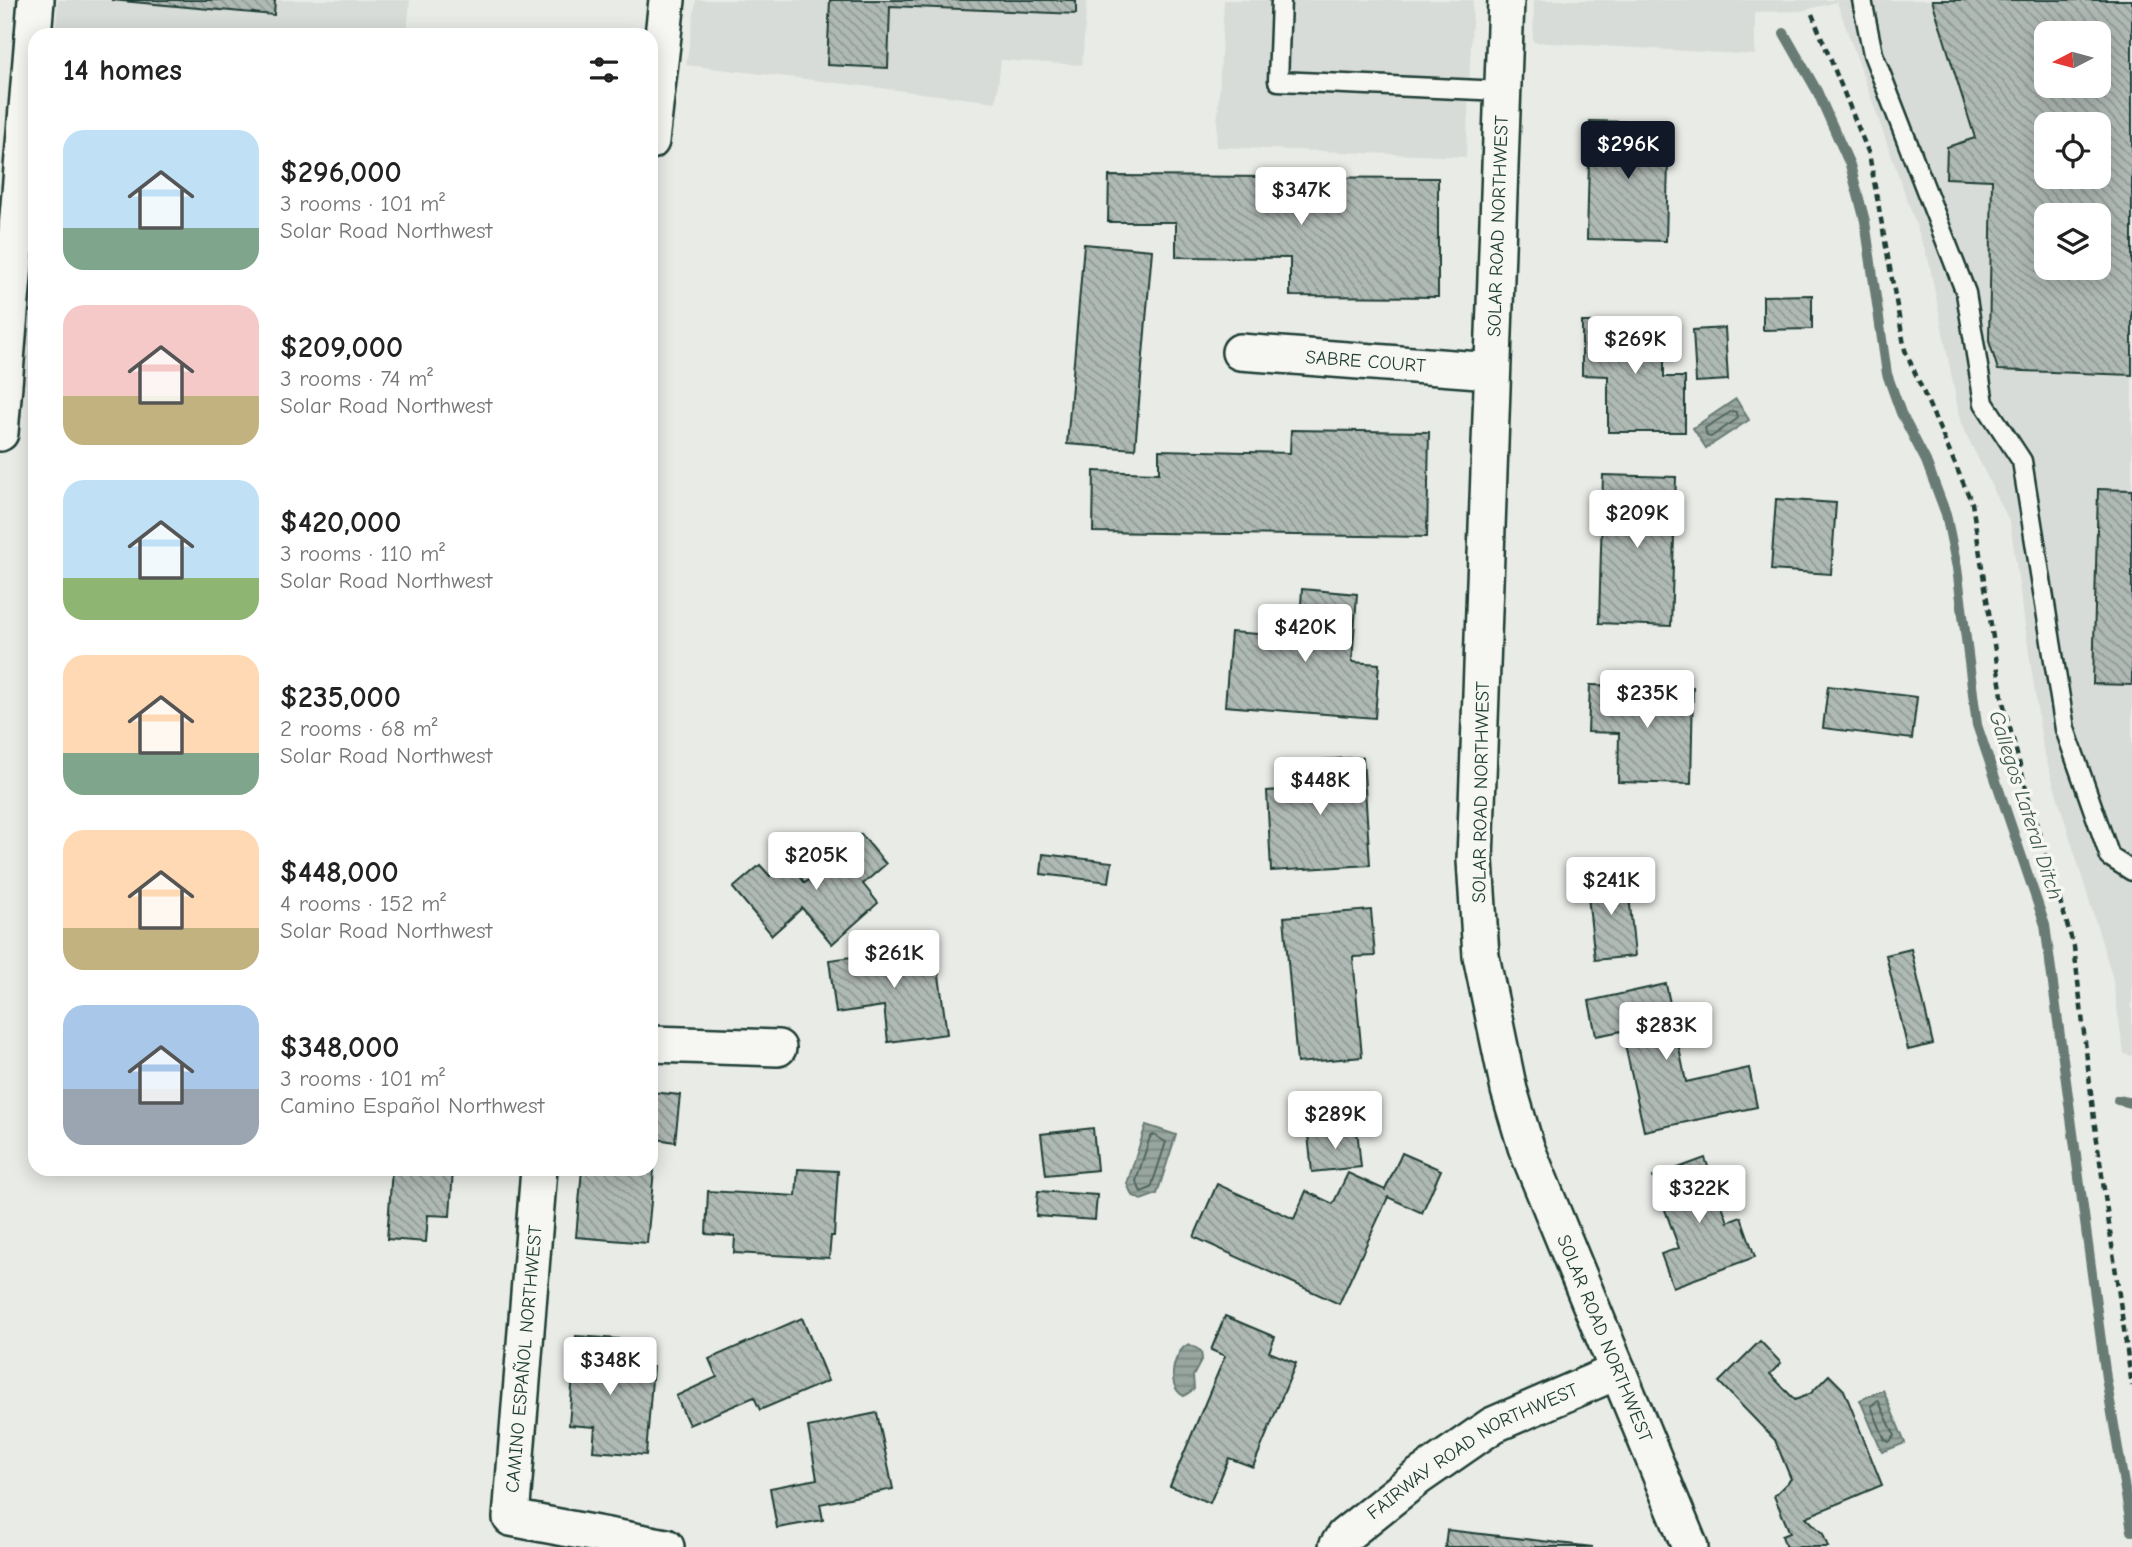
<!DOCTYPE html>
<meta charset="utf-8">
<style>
:root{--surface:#fff;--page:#f2f2f2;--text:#222;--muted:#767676;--accent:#111827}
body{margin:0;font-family:"Comic Neue",sans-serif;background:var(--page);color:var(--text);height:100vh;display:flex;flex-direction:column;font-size:26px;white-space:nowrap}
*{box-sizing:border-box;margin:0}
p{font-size:23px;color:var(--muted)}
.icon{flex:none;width:38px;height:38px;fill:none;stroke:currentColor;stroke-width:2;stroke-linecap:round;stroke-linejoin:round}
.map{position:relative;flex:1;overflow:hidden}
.sheet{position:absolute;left:28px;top:28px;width:630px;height:1148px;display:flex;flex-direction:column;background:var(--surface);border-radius:21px;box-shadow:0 4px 18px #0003}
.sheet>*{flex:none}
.needle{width:46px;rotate:264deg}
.controls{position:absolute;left:2034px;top:21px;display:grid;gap:14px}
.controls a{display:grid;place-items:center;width:77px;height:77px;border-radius:14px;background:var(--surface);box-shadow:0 4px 18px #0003;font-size:35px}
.price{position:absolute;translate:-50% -60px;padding:0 16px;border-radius:7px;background:#fff;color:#222;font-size:23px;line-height:46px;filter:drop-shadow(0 2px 4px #0008)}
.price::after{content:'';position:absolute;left:50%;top:42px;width:21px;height:16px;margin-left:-10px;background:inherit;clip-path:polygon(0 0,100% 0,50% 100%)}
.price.current{background:var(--accent);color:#fff}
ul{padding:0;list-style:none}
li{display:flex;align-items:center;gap:21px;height:175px;padding:0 35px}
li span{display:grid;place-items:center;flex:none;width:196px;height:140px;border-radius:21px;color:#555}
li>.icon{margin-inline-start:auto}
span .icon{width:84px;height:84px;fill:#fffc;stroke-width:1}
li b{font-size:30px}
h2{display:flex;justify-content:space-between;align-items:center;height:84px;padding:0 35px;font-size:30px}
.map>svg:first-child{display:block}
.built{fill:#d8dcd8;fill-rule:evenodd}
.water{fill:url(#water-rules);stroke:#687c75;stroke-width:2}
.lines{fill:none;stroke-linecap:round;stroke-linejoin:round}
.shore{stroke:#50675f;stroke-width:2}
.stream{stroke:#687c75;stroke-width:10}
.building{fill:url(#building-back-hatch);stroke:#1f3d34;stroke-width:2;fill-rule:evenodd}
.lane-casing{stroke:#1f3d34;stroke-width:23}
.street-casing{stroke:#1f3d34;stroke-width:40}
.path{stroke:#1f3d34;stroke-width:4.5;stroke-dasharray:7 5;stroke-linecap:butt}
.lane{stroke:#f6f6f2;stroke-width:18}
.street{stroke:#f6f6f2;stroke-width:35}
.labels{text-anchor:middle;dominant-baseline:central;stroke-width:7;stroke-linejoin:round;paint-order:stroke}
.street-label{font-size:19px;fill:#1f3d34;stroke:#f6f6f2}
.water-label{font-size:21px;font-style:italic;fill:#445c54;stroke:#f6f6f2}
</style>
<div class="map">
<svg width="2132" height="1547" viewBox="0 0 2132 1547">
<defs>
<pattern id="water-rules" width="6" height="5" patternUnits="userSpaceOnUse" patternTransform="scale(1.75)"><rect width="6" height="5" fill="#99a6a0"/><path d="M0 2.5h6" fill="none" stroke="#7c8883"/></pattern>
<pattern id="building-back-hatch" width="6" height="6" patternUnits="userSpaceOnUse" patternTransform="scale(1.75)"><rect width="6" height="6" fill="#b0bab5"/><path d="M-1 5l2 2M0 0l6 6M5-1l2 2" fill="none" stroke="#8f9894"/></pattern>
</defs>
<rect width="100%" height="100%" fill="#e9ebe7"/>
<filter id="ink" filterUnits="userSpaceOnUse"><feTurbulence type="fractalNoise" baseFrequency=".0143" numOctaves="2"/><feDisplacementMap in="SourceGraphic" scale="14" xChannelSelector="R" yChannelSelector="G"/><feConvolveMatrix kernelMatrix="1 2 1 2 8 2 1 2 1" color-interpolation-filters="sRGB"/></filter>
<g filter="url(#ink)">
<!-- built -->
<g class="built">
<polygon points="58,0 410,0 407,35 155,35 56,27"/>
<polygon points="696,0 1087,0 1082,65 1001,60 996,102 686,65"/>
<polygon points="1224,0 1473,0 1466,157 1216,147"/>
<path d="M 1534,0 L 2132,0 L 2132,1056 L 2124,1054 L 2112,976 L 2043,749 L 2010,523 L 1961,424 L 1929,262 L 1837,2 L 1801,11 L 1755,12 L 1755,55 L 1533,42 ZM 2046,33 L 2098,33 L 2098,86 L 2046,86 ZM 2046,124 L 2098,124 L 2098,177 L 2046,177 ZM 2046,215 L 2098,215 L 2098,268 L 2046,268 Z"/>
</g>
<!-- water -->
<g class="water">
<polygon points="1736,399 1749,420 1706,448 1693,428"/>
<polygon points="1146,1125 1176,1135 1157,1194 1141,1200 1132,1195 1127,1184"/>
<path d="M 1189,1344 L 1201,1351 L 1202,1359 L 1193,1376 L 1194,1389 L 1184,1396 C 1165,1387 1173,1351 1189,1344 Z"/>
<polygon points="1883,1390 1905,1443 1882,1452 1860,1400"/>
</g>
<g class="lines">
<!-- shore -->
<g class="shore">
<polygon points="1732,411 1736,412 1737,419 1711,437 1707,436 1705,428"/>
<polygon points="1154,1135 1166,1142 1151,1188 1141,1192 1136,1181 1150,1137"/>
<polygon points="1878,1400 1895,1436 1889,1442 1885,1440 1871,1406"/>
</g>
<!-- stream -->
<g class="stream">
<polyline points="1784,33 1817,91 1850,165 1865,221 1887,374 1901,413 1926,461 1946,514 1957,568 1977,725 2045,925 2106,1378 2132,1531"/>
<polyline points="2118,1100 2132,1103"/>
</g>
</g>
<!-- building -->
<g class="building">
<polygon points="111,0 275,0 274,15"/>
<polygon points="830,0 1076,0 1076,14 890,6 888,68 827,65"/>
<path d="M 1932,0 L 2132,0 L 2132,375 L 1998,370 L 1989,341 L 1992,180 L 1946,178 L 1947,147 L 1975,138 ZM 2046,33 L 2098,33 L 2098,86 L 2046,86 ZM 2046,124 L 2098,124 L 2098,177 L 2046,177 ZM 2046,215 L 2098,215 L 2098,268 L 2046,268 Z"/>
<polygon points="1590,121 1669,123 1666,241 1587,239"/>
<polygon points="1109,176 1438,178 1438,297 1290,296 1290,258 1176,257 1176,222 1108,222"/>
<polygon points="1084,244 1152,250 1135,449 1067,444"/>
<polygon points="1812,295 1812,329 1763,330 1763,296"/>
<polygon points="1582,322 1664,322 1664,377 1685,377 1685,432 1608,432 1608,376 1582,375"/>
<polygon points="1725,328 1728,380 1696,382 1693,330"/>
<polygon points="1291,430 1429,432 1427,537 1093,532 1094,471 1159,473 1159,450 1290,453"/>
<polygon points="1603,475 1676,477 1671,626 1599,623"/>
<polygon points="2098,489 2132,490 2132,685 2093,684"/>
<polygon points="1776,499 1836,503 1831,574 1771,570"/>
<polygon points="1302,589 1357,594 1352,662 1379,664 1375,718 1225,706 1231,632 1299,637"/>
<polygon points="1590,685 1693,687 1691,784 1618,782 1619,733 1588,732"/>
<polygon points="1828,686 1917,697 1912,739 1823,728"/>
<polygon points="1363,757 1370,865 1271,871 1267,791 1294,789 1292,762"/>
<polygon points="861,834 886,864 863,884 878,903 832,944 802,908 772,935 733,888 760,865 770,876 788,861 805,883"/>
<polygon points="1043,854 1112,862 1109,882 1041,874"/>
<polygon points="1627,874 1635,956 1595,960 1586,878"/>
<polygon points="1371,910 1375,956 1353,957 1362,1057 1297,1063 1284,917"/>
<polygon points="935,946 947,1034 888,1042 884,1006 836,1013 829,960"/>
<polygon points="1911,949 1933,1044 1908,1050 1886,955"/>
<polygon points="1666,984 1686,1082 1749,1068 1757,1107 1644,1131 1622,1031 1596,1036 1589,1001"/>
<polygon points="651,1092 680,1095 675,1142 657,1139 647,1243 576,1237 582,1169 651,1169"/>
<polygon points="1093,1128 1097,1170 1046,1175 1041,1134"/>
<polygon points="1357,1129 1361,1167 1312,1172 1308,1135"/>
<polygon points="1402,1153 1441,1170 1422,1213 1388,1197 1339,1304 1194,1237 1217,1184 1294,1219 1306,1191 1333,1204 1348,1173 1385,1190"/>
<polygon points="1705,1158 1728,1222 1741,1217 1755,1257 1673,1287 1661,1254 1679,1248 1653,1177"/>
<polygon points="392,1169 453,1169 450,1216 428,1215 426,1242 387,1239"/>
<polygon points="798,1169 838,1171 834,1236 831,1236 829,1258 734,1253 735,1236 706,1234 708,1191 796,1196"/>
<polygon points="1038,1191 1097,1195 1095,1220 1036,1216"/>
<polygon points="1225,1316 1275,1337 1269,1352 1296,1363 1253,1467 1229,1458 1210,1503 1170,1486 1225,1356 1211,1350"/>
<polygon points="802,1318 828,1381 760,1410 754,1397 689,1425 676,1396 717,1377 709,1359"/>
<polygon points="576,1336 618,1339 616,1364 653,1367 646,1455 593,1451 595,1427 569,1425"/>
<polygon points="1760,1341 1781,1363 1770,1374 1795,1400 1810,1394 1829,1375 1844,1390 1882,1485 1806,1517 1823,1534 1828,1547 1786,1547 1782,1536 1790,1533 1774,1496 1791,1479 1775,1440 1719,1382"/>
<polygon points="877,1413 893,1489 820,1504 823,1520 777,1528 770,1488 817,1479 808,1427"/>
<polygon points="1447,1530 1593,1547 1445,1547"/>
</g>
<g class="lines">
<!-- lane casing -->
<g class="lane-casing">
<g id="lane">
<polyline points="1281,0 1278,81 1503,91"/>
<polyline points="1862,0 1873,54 1966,293 1984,403 2022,461 2065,729 2110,857 2132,871"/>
</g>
</g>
<!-- street casing -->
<g class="street-casing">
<g id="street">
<path id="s1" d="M 1506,0 L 1475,860 L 1481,956 L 1509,1090 L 1526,1147 L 1690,1547"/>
<polyline points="651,141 667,0"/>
<path id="s2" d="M 1240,352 L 1492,371"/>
<polyline points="0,433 36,0"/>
<polyline points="651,1044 778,1048"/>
<polyline points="539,1169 511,1518 666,1547"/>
<path id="s3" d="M 1337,1547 L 1344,1536 L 1418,1477 L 1493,1425 L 1618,1371"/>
</g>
</g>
<!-- path -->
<polyline class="path" points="1812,14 1869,154 1905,350 1972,503 2003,702 2030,803 2074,947 2094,1119 2132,1386"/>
<!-- lane -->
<use href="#lane" class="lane"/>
<!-- street -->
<use href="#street" class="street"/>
</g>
</g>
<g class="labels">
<!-- street labels -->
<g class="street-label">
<text transform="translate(1498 226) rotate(-88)">SOLAR ROAD NORTHWEST</text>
<text stroke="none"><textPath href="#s2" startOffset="126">SABRE COURT</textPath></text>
<text transform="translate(1481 792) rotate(-89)">SOLAR ROAD NORTHWEST</text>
<text stroke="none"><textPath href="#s1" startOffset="1360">SOLAR ROAD NORTHWEST</textPath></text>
<text transform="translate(524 1359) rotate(-85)">CAMINO ESPAÑOL NORTHWEST</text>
<text stroke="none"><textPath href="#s3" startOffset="168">FAIRWAY ROAD NORTHWEST</textPath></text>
</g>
<!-- water labels -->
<g class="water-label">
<text transform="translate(2026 805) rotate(72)">Gallegos Lateral Ditch</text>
</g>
</g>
</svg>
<div class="controls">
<a><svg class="needle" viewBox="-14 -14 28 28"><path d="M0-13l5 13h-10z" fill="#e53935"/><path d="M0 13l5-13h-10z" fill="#767676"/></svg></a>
<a><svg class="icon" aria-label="locate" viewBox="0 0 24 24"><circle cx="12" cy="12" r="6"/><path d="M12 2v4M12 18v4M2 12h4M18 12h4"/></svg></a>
<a><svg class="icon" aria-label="layers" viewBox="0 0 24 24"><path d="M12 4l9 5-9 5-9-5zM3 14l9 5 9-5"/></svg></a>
</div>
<b class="price current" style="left:1628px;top:181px">$296K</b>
<b class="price" style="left:1301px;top:227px">$347K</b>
<b class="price" style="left:1635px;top:376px">$269K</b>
<b class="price" style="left:1637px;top:550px">$209K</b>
<b class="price" style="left:1305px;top:664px">$420K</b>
<b class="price" style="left:1647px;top:730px">$235K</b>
<b class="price" style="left:1320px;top:817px">$448K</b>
<b class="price" style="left:816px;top:892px">$205K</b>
<b class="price" style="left:1611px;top:917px">$241K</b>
<b class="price" style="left:894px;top:990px">$261K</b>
<b class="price" style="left:1666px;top:1062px">$283K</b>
<b class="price" style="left:1335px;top:1151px">$289K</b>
<b class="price" style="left:1699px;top:1225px">$322K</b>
<b class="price" style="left:610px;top:1397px">$348K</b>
<section class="sheet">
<h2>14 homes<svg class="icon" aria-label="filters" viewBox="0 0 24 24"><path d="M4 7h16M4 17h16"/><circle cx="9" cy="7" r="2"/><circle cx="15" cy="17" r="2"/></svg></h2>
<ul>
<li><span style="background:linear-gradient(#bfe0f5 70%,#7fa58c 0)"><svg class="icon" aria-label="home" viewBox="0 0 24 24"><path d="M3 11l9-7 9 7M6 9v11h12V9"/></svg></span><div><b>$296,000</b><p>3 rooms · 101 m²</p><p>Solar Road Northwest</p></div></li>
<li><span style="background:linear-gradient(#f6c9c9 65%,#c2b280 0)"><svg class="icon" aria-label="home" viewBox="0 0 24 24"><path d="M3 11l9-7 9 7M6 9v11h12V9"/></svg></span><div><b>$209,000</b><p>3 rooms · 74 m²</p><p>Solar Road Northwest</p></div></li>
<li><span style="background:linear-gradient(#bfe0f5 70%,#8fb573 0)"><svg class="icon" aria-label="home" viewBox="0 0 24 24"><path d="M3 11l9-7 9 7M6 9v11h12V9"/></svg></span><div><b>$420,000</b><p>3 rooms · 110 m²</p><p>Solar Road Northwest</p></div></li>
<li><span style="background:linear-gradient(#ffd9b3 70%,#7fa58c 0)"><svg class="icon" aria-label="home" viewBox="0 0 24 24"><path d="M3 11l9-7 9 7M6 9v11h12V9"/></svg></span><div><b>$235,000</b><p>2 rooms · 68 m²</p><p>Solar Road Northwest</p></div></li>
<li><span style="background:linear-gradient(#ffd9b3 70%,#c2b280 0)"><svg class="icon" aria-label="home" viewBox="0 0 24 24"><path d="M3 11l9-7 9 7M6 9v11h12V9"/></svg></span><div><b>$448,000</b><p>4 rooms · 152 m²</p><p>Solar Road Northwest</p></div></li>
<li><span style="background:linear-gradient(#a9c7e8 60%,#9aa5b1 0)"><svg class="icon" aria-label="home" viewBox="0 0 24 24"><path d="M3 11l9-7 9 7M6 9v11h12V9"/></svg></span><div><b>$348,000</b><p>3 rooms · 101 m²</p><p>Camino Español Northwest</p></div></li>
</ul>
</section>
</div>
